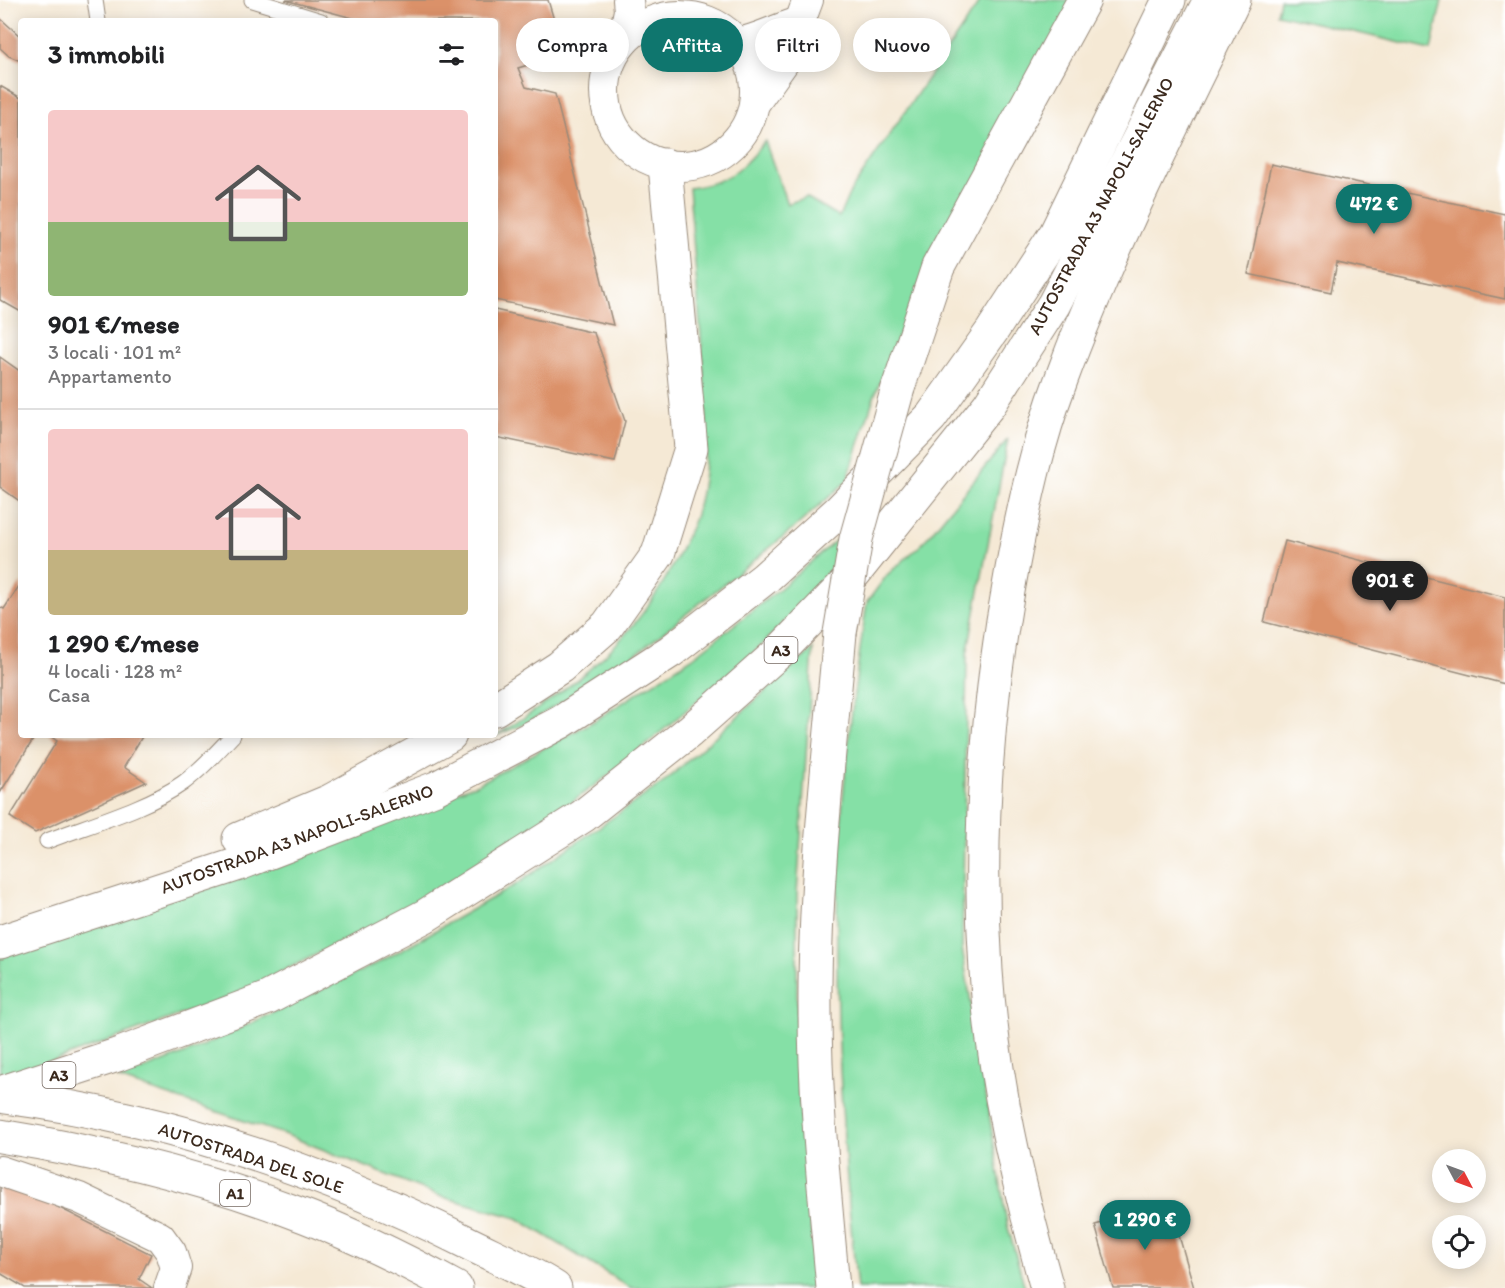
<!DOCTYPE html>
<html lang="it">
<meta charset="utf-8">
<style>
:root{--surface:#fff;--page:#f2f2f2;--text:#202124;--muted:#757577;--line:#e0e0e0;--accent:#0f766e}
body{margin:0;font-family:Itim,sans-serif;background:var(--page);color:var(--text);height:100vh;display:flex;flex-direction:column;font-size:22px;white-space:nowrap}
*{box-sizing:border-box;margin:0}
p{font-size:20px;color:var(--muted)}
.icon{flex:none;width:33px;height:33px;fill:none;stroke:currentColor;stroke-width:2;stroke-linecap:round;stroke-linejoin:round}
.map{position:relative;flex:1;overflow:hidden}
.side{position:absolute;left:18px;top:18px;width:480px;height:720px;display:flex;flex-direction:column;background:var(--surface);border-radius:6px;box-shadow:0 3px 15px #0003}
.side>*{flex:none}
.top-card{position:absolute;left:516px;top:18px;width:570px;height:54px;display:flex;gap:12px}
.needle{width:39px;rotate:131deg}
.tools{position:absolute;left:1432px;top:1149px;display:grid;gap:12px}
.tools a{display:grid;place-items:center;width:54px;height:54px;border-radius:50%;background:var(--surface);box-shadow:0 3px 15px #0003;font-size:30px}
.price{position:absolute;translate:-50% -51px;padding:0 14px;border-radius:21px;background:var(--accent);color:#fff;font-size:20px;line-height:39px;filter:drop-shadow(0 2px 3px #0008)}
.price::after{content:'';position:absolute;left:50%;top:36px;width:18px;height:14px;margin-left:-9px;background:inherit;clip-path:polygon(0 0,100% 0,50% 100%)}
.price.on{background:#222;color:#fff}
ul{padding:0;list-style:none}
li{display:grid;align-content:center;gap:12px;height:318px;padding:0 30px}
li+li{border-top:2px solid var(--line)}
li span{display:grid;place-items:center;height:186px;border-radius:6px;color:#555}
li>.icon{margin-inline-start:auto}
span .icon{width:108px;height:108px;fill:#fffc;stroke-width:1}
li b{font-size:26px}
h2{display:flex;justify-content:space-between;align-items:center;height:72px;padding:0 30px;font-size:26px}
.chip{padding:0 21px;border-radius:27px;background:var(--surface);box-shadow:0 3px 15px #0003;font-size:21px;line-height:54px}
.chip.on{background:var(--accent);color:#fff}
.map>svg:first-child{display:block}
.green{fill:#85e0a6;stroke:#608562;stroke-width:1.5}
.building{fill:#db9169}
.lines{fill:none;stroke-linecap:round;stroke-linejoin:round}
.lane-casing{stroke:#988a7a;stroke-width:17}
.street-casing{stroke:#988a7a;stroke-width:32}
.highway-casing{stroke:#988a7a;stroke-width:35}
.lane{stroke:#fff;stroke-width:15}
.street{stroke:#fff;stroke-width:30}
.highway{stroke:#fff;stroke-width:33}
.highway-bridge-casing{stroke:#988a7a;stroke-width:35;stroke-linecap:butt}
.highway-bridge{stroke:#fff;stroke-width:33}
.labels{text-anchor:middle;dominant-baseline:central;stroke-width:4.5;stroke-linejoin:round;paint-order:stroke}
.shield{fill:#fff;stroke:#766a62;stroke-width:1.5}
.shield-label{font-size:16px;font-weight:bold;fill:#3b2a1e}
.street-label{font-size:18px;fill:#3b2a1e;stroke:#fff}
</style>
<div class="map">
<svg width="1505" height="1288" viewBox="0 0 1505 1288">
<rect width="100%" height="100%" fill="#fff"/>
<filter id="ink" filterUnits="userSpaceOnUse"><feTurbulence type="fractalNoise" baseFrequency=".0167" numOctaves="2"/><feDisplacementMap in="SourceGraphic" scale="12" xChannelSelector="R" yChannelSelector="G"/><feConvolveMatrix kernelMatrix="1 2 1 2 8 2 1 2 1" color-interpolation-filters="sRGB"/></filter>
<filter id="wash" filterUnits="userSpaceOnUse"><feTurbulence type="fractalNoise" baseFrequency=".008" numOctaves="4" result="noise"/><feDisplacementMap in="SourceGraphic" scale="24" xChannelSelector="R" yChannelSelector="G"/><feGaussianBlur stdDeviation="1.35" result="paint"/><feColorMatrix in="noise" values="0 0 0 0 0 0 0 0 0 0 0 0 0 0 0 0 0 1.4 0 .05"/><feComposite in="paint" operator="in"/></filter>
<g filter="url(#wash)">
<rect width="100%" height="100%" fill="#f5e9d5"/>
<!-- green -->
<g class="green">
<path d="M 981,0 L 1074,0 L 917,290 L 874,397 L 847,481 L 792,530 L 617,669 L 527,723 L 495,736 C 577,686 644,634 683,544 C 688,533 695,522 697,510 C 712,454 706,396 701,338 C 697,288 693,238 689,188 C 729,182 740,171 765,141 L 787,204 L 806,197 L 839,217 L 849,194 Z"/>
<polygon points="1280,0 1442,0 1431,50 1277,14"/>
<path d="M 1008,439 L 967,654 L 962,948 L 1007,1224 L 1025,1288 L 857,1288 C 844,1165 836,1043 837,920 C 838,814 851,706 867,602 L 887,575 L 922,544 Z"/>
<polygon points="841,536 837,567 763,644 625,763 520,840 396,915 232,996 28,1070 0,1077 0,955 478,784 594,721 692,658 777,591"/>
<polygon points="813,649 797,894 797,1070 816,1288 631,1288 517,1218 440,1196 289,1136 119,1079 194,1050 378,963 515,885 664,782"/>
</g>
<g id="blocks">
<!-- building -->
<g class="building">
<polygon points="285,0 548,0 564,54 518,68 526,87 555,94 613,325 495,300 495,21 364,21"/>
<polygon points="0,18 21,37 21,61 9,56 0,48"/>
<polygon points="0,86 21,98 21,312 0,300"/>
<polygon points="1271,164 1505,214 1505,299 1337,263 1331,292 1248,274"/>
<polygon points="495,310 594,333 625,421 615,462 495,437"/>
<polygon points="0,357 21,372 21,502 0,487"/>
<polygon points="1285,541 1505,597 1505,684 1264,622"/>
<polygon points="21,583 21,735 36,735 0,793 0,607 4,609"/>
<polygon points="49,735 143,735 124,767 146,782 35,833 10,817 57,741"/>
<polygon points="0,1180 8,1182 151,1254 139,1279 152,1288 25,1288 0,1273"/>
<polygon points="1170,1204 1194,1288 1113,1288 1095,1225"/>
</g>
</g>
</g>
<g filter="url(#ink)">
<use href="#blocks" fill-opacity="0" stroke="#988a7a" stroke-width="1.5"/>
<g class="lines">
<!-- lane casing -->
<g class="lane-casing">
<g id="lane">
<polyline points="95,0 98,21"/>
<polyline points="252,0 321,21"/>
<path d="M 47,841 C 88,825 148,808 183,783 C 202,769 217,752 233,735"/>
</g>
</g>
<!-- street casing -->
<g class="street-casing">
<g id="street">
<circle cx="680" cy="91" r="75"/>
<polyline points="622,43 629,11 628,0"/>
<path d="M 738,43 C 760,39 778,28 800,22"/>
<polyline points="756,101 786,59 808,0"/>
<polyline points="0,1171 79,1198 160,1237 171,1252 176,1268 169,1288"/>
</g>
</g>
<!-- highway casing -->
<g class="highway-casing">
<g id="highway">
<polyline points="898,388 938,267 1084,0"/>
<polyline points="495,709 560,667 607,626 658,554 691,448 665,165"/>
<polyline points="239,839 330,801 450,735"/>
<polyline points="0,942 239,864 436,788 561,722 671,651 765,578 839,511 931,417 992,331 1056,233 1169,0"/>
<polyline points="0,1093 117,1055 268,998 425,916 583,816 690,731 778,653 848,581 989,405 1054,304 1210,0"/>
<path d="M 5,1097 C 165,1118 322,1170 466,1242 C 496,1257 527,1270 555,1288"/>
<path d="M 0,1136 C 98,1152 198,1176 291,1211 C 348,1232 403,1259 456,1288"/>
<path d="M 833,1288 C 825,1196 815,1103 815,1010 C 814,884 829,758 840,633"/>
<path d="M 1047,1288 C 1018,1185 993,1078 986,971 C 977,837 987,701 1012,569 C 1024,505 1038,441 1061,380 C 1109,249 1173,125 1234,0"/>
</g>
</g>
<!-- lane -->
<use href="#lane" class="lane"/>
<!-- street -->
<use href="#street" class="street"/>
<!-- highway -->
<use href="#highway" class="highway"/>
<!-- highway-bridge casing -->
<g class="highway-bridge-casing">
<polyline id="highway-bridge" points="840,633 856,539 898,388"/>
</g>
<!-- highway-bridge -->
<use href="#highway-bridge" class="highway-bridge"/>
</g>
</g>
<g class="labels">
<!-- shield labels -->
<g class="shield">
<rect x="764.5" y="637" width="33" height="26" rx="4.5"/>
<rect x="42.5" y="1062" width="33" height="26" rx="4.5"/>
<rect x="220" y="1180" width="30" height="26" rx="4.5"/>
</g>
<g class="shield-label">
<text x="781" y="650">A3</text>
<text x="59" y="1075">A3</text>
<text x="235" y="1193">A1</text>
</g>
<!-- street labels -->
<g class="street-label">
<text transform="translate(1101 206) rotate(-62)">AUTOSTRADA A3 NAPOLI-SALERNO</text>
<text transform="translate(297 839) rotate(-20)">AUTOSTRADA A3 NAPOLI-SALERNO</text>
<text transform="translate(251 1158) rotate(18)">AUTOSTRADA DEL SOLE</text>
</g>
</g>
</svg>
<div class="tools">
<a><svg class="needle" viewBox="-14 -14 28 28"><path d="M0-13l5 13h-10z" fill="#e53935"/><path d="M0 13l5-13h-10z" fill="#757577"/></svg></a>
<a><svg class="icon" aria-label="locate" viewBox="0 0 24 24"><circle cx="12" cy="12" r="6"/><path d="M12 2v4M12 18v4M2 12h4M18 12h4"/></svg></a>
</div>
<b class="price" style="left:1374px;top:235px">472 €</b>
<b class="price on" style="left:1390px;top:612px">901 €</b>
<b class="price" style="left:1145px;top:1251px">1 290 €</b>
<div class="top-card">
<a class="chip">Compra</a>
<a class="chip on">Affitta</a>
<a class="chip">Filtri</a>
<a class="chip">Nuovo</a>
</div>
<section class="side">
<h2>3 immobili<svg class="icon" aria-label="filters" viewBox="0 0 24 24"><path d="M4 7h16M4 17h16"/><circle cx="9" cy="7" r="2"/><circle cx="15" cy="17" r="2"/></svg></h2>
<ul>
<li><span style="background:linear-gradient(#f6c9c9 60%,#8fb573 0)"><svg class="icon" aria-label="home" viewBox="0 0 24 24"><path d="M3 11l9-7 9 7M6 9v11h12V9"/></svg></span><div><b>901 €/mese</b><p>3 locali · 101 m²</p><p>Appartamento</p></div></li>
<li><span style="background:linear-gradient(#f6c9c9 65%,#c2b280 0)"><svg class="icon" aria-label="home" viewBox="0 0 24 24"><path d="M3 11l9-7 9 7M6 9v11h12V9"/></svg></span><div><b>1 290 €/mese</b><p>4 locali · 128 m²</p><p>Casa</p></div></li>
</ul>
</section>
</div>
